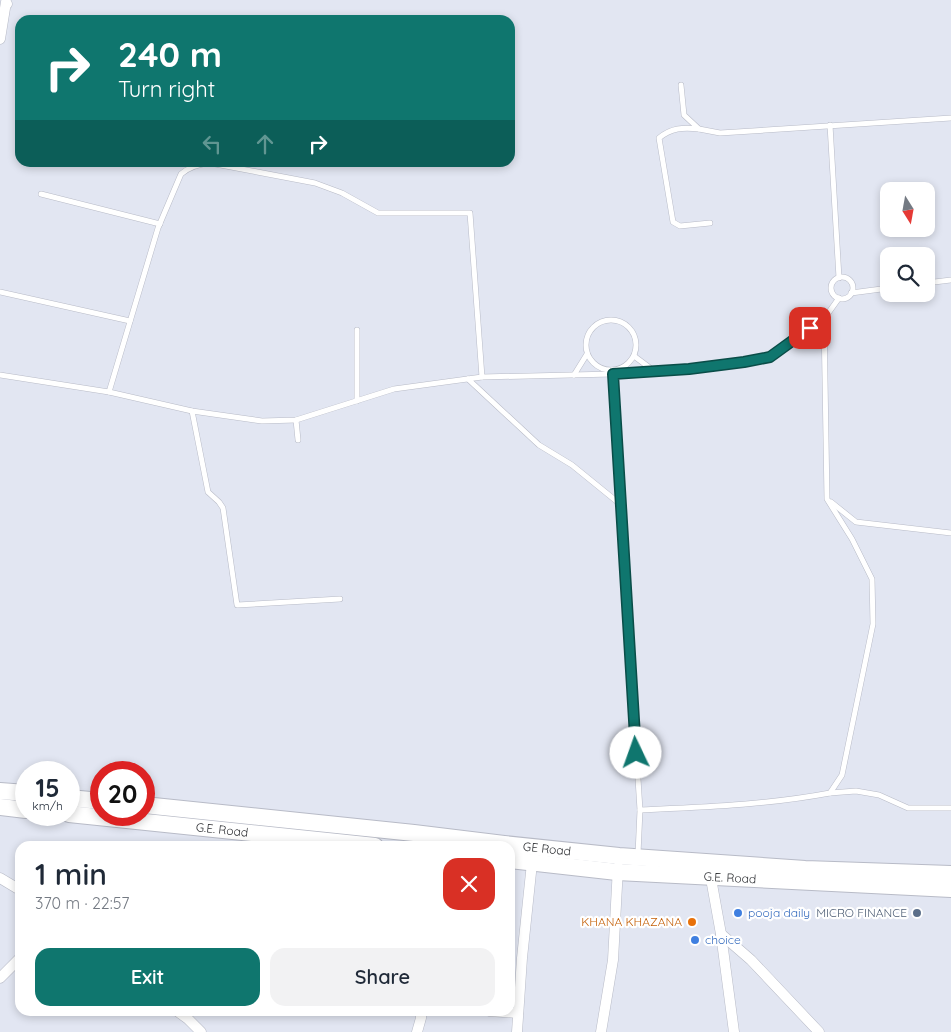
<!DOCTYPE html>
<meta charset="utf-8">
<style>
:root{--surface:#fff;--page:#f2f2f3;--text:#1f2937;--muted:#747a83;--accent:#0f766e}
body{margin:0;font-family:Quicksand,sans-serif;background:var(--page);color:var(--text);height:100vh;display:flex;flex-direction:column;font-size:19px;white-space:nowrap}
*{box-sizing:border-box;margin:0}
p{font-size:16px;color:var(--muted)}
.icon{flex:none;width:28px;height:28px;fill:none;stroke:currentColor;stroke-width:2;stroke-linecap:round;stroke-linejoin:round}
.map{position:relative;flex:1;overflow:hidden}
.sheet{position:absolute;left:15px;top:841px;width:500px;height:175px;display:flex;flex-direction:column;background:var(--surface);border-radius:15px;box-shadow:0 2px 8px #0003}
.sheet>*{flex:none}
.top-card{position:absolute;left:15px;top:15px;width:500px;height:152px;border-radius:15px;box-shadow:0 2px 8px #0003;background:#0f766e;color:#fff;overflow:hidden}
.needle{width:32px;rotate:169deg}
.buttons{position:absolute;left:880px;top:182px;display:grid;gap:10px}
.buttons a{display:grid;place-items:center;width:55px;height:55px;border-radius:10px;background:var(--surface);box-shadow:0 2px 8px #0003;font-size:25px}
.speed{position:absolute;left:15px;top:761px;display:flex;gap:10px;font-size:25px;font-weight:700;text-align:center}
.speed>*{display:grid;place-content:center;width:65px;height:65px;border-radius:50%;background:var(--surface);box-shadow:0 2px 8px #0003;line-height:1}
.speed small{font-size:12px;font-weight:400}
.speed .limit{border:8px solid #d22;background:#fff;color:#111}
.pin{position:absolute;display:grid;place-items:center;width:42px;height:42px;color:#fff;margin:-21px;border-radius:10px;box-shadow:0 2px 8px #0006}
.me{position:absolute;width:55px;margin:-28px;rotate:357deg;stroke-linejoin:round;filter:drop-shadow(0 0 4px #0008)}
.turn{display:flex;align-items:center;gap:18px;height:105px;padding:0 20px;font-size:22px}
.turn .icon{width:65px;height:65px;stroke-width:2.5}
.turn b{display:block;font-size:35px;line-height:42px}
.lanes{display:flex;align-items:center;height:48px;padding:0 20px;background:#0003;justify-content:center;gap:25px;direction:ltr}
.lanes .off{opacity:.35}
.round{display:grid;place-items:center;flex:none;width:52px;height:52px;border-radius:15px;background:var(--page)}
.headline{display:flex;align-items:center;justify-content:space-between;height:85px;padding:0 20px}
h1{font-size:30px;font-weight:600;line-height:38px}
.action{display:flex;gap:10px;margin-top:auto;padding:10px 20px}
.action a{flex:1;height:58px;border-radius:15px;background:var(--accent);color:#fff;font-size:20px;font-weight:600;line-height:58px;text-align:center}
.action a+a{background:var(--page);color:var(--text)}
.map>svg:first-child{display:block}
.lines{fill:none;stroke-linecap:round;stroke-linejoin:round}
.service-casing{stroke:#b8bbc7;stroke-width:6}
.minor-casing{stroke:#b8bbc7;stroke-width:11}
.primary-casing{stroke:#b8bbc7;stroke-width:18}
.service{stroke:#fff;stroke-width:5}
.minor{stroke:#fff;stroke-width:10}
.primary{stroke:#fff;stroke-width:16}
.route-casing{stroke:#0a4d48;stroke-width:12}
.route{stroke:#0f766e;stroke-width:9}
.shop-dot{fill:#3f7fe0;stroke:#fff;stroke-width:2}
.service-dot{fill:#5c6f8a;stroke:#fff;stroke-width:2}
.food-dot{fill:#e8710a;stroke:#fff;stroke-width:2}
.labels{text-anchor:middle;stroke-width:4.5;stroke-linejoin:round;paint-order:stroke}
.street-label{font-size:12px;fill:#2b2d31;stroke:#fff}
.shop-label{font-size:12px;fill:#366cbe;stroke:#fff;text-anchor:start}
.service-label{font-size:12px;fill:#4e5e75;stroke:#fff;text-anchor:end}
.food-label{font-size:12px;fill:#c56008;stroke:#fff;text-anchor:end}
</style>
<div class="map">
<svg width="951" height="1032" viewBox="0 0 951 1032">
<rect width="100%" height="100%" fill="#e2e6f2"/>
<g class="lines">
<g class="service-casing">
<g id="service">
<polyline points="681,85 684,115 699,129 720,133 951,118"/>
<polyline points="830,125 839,278"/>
<path d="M699 129C683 127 671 128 659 138L673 222 680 226 710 223"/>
<polyline points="41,194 160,224"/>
<circle cx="842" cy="288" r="11"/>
<polyline points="926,283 951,280"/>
<polyline points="0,292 130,321"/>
<polyline points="851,293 889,288"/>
<circle cx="611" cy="345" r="25"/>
<polyline points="634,356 654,371"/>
<polyline points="612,370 640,810 638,854"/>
<polyline points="0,375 109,392 192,411 262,421 296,420 394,389 482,377"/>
<polyline points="574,375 587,354"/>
<polyline points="468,379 539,445 572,465 620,504"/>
<path d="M109 392 158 228 181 174C189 167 199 164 210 163L315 183 342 193 378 213H470L482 377 613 374 689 369 744 362 770 357 824 319"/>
<polyline points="357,401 357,330"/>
<polyline points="192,411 208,492 219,502 223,508 237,605 340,599"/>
<polyline points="296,420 298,440"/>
<polyline points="831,502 856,522 951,533"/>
<polyline points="830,793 856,791 879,795 908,808 951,808"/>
<path d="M640 810C704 807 766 805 830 793L842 775 873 624 872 579 852 539 827 499 824 319 839 298"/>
</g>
</g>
<g class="minor-casing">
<g id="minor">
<polyline points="0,39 6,2 7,4"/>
<polyline points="710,873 721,934 734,1032"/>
<polyline points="0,878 20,890"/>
<polyline points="721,934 751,960 819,1032"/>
<polyline points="0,978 20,958"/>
<polyline points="177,1011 188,1019 201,1032"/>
<polyline points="489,1011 518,1013"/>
<polyline points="417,1032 421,1018 421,1011"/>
<polyline points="517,1032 522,958 532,863"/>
<polyline points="601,1032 613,960 618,867"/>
</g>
</g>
<g class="primary-casing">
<g id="primary">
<polyline points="0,791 26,793"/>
<polyline points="69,798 101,801"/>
<polyline points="144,805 414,833 504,844 619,856 805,869 951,874"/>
<polyline points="0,807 26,810"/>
<polyline points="69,814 375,846"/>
<polyline points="510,860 617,872 951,889"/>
</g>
</g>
<use href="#service" class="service"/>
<use href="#minor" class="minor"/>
<use href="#primary" class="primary"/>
</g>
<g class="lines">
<g class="route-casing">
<polyline id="route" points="636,753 613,374 689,369 744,362 770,357 810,328"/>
</g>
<use href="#route" class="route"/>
</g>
<g class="shop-dot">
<circle cx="738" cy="913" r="5"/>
<circle cx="695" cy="940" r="5"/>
</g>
<circle class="service-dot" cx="917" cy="913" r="5"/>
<circle class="food-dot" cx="692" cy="922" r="5"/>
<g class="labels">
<g class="street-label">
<text transform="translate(222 830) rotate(6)" y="4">G.E. Road</text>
<text transform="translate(547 849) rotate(6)" y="4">GE Road</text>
<text transform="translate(730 878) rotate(3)" y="4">G.E. Road</text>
</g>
<g class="shop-label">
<text x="748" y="917">pooja daily</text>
<text x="705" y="944">choice</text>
</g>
<g class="service-label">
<text x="907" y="917">MICRO FINANCE</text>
</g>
<g class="food-label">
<text x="682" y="926">KHANA KHAZANA</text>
</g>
</g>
</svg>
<div class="buttons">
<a><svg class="needle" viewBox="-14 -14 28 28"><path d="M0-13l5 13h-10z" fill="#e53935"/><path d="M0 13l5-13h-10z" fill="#747a83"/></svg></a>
<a><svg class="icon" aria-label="search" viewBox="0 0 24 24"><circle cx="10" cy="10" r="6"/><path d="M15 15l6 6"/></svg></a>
</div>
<div class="speed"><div>15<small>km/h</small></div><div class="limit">20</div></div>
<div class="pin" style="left:810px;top:328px;background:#d93025"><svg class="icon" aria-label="arrive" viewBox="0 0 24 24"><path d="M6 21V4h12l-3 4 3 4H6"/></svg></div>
<svg class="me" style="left:636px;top:753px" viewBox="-20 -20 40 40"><circle r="19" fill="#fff"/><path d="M0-13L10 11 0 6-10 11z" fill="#0f766e"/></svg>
<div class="top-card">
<div class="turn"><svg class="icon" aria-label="right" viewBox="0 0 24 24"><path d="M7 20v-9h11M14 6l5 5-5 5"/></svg><div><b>240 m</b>Turn right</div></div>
<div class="lanes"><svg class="icon off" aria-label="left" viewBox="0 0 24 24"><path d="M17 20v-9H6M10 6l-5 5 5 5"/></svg><svg class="icon off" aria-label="ahead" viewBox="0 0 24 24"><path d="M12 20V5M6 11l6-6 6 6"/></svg><svg class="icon" aria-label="right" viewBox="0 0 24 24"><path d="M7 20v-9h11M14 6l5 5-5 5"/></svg></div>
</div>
<section class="sheet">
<div class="headline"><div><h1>1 min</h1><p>370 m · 22:57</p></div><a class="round" style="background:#d93025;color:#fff"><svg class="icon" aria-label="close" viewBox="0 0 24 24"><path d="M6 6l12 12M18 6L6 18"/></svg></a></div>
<div class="action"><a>Exit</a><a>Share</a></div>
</section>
</div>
